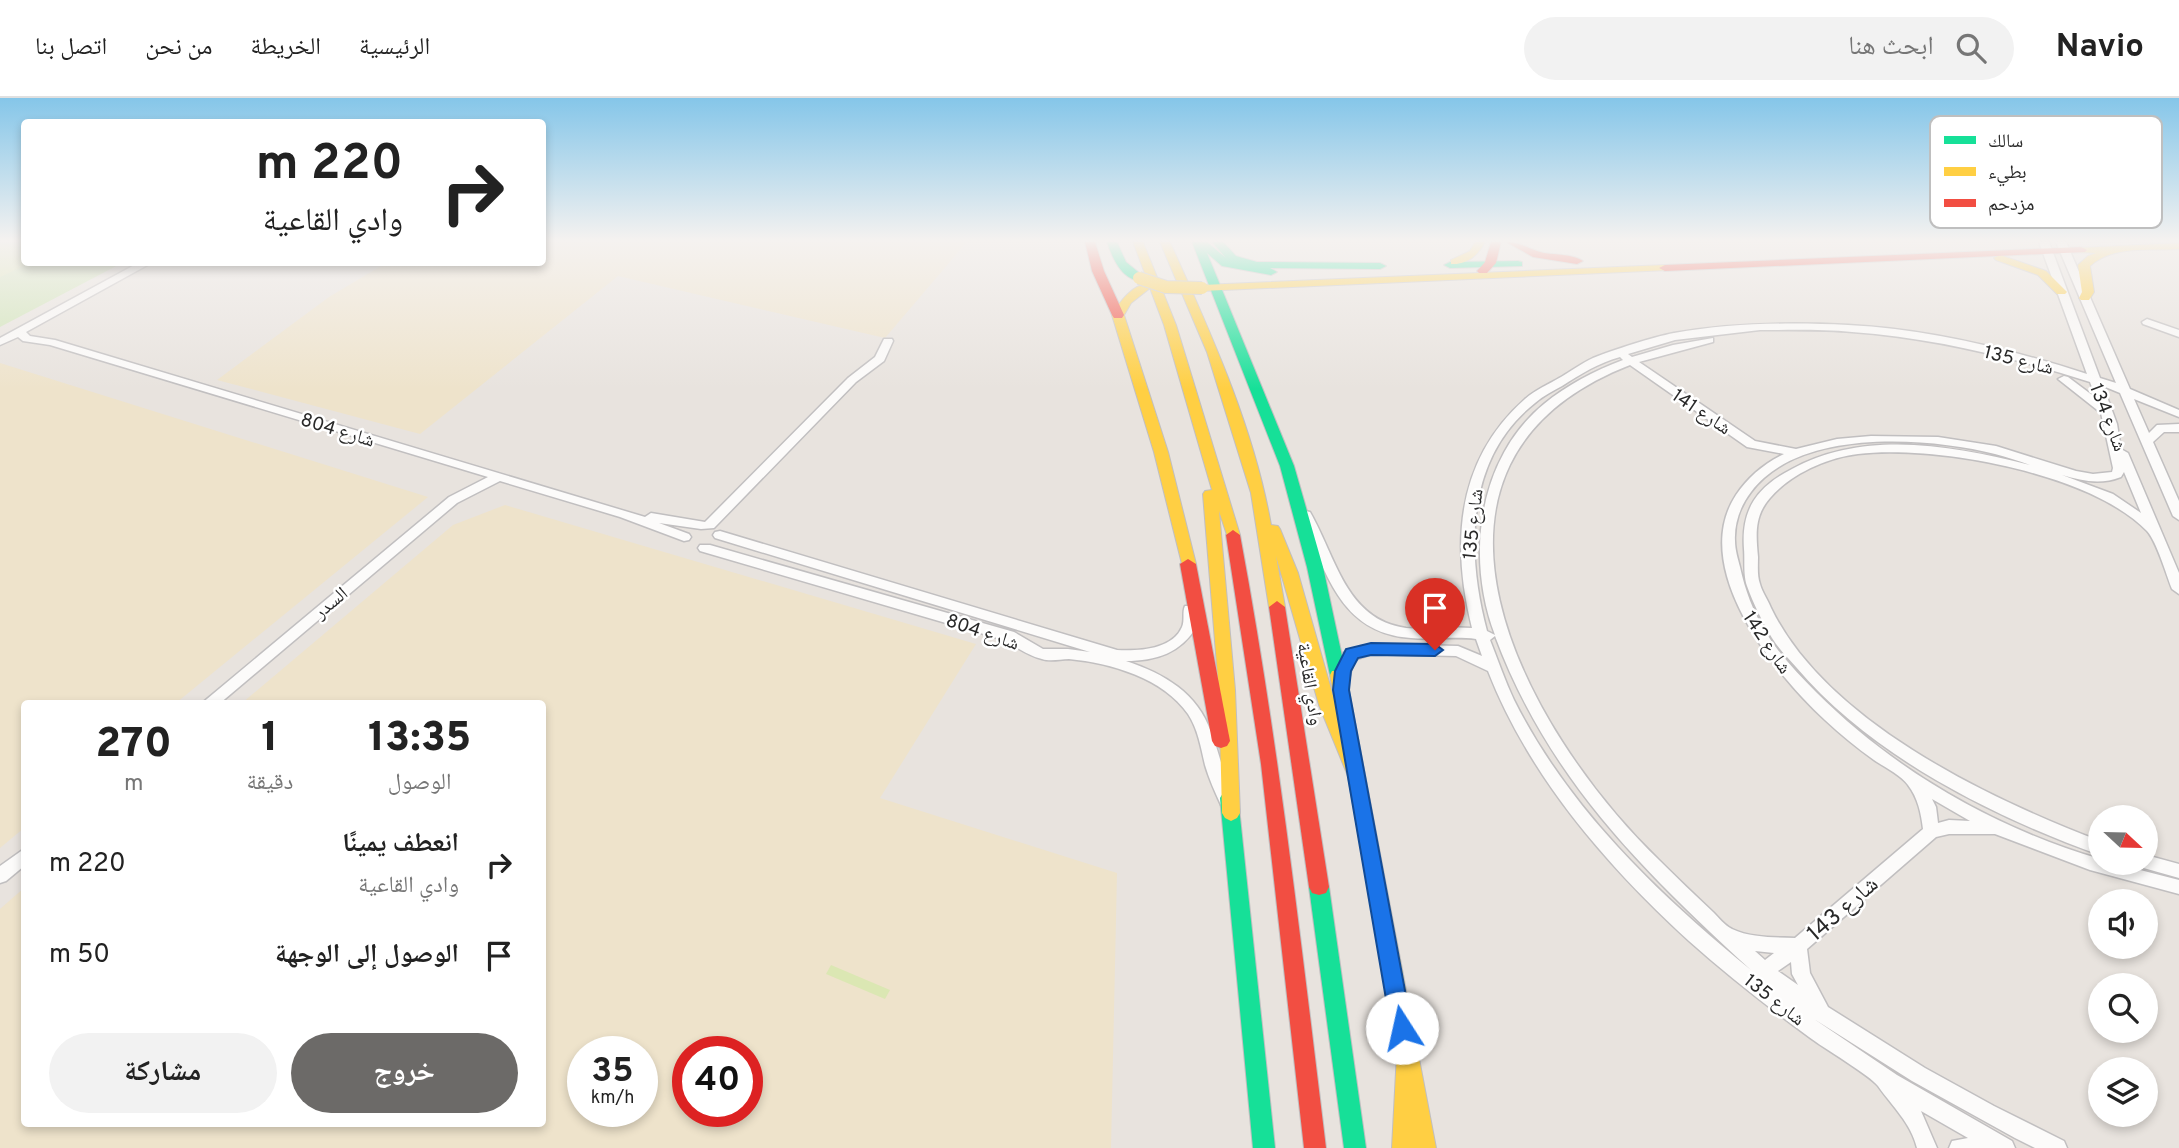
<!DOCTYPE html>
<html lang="ar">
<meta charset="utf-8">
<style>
:root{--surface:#fff;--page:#f2f2f2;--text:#222;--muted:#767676;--line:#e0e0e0;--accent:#6c6a68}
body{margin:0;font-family:Overpass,"Noto Naskh Arabic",sans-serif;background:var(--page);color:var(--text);direction:rtl;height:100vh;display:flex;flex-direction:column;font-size:26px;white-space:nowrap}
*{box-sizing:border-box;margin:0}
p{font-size:23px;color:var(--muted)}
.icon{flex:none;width:38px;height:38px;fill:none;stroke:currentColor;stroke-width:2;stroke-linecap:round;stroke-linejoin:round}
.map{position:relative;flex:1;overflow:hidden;direction:ltr}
.panel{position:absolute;left:21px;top:602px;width:525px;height:427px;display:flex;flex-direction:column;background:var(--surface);border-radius:7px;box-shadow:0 4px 10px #0003;direction:rtl}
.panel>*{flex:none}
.hud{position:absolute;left:21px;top:21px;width:525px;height:147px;border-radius:7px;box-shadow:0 4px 10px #0003;direction:rtl;background:#fff;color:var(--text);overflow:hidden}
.needle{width:46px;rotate:112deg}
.fabs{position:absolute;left:2088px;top:707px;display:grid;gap:14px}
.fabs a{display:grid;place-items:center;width:70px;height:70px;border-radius:50%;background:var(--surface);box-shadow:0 4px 10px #0003;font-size:35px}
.speed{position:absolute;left:567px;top:938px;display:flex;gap:14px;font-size:35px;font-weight:700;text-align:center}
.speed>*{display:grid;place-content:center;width:91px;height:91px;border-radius:50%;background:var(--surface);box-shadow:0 4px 10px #0003;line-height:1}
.speed small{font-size:18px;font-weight:400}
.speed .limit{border:10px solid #d22;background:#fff;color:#111}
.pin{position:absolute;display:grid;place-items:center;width:60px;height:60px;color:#fff;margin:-72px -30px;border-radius:50% 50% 50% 0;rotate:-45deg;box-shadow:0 0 7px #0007}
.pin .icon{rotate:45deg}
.me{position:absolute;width:77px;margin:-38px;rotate:350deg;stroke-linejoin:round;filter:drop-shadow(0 0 5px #0008)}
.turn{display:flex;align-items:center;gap:24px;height:147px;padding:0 28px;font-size:32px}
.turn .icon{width:91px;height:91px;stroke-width:2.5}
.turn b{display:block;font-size:49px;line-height:60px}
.eta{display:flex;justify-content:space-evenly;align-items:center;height:119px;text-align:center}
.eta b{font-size:42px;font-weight:800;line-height:49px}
.primary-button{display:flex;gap:14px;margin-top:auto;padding:14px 28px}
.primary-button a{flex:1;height:80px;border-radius:42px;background:var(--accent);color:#fff;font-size:28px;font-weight:800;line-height:80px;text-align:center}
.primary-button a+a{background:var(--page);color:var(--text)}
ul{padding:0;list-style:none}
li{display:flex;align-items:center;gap:21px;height:91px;padding:0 28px}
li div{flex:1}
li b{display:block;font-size:26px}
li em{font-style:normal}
header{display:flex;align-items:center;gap:42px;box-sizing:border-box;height:98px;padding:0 35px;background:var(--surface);border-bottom:2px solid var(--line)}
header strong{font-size:33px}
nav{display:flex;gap:38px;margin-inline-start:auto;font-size:24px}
.search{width:490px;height:63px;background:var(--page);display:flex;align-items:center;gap:18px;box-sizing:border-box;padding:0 24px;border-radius:38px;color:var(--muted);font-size:26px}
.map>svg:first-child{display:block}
.green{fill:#cfe4b6}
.sand{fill:#eee3cb;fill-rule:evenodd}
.pitch{fill:#dbe7b3}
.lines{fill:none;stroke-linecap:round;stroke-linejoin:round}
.street-casing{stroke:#c1bfc0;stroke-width:3}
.fast-casing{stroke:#c1bfc0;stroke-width:2}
.slow-casing{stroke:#c1bfc0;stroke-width:2}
.jam-casing{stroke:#c1bfc0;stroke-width:2}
.street{fill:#fcfbfa;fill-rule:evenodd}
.fast{fill:#16e098;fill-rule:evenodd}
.slow{fill:#ffcf43;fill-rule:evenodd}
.jam{fill:#f24e42;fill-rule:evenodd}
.slow-bridge-casing{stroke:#c1bfc0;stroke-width:14;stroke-linecap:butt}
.slow-bridge{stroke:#ffcf43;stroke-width:12}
.route{fill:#1a73e8;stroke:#114b97;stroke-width:2}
.labels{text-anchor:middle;stroke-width:5;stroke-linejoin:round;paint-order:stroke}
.street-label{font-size:19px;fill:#292929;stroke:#fff}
.near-street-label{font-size:23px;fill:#292929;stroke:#fff}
.key{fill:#fff;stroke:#bfbfbf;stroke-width:2}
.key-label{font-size:19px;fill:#292929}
</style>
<header>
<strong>Navio</strong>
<div class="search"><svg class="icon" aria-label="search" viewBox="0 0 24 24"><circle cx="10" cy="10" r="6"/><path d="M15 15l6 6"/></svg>ابحث هنا</div>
<nav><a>الرئيسية</a><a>الخريطة</a><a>من نحن</a><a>اتصل بنا</a></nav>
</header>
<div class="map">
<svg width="2179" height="1050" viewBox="0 0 2179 1050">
<rect width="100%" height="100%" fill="#e8e3de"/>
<polygon class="green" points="0,144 24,144 24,164 122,165 0,229"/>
<g class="sand">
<polygon points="543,144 966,144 966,145 885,240 618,178 420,336 217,282 329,199 386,165 542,164"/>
<polygon points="0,265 428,399 176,605 24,606 24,730 0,750"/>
<path d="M505 407 976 546 880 700 1117 775 1111 1050H0V811L24 790V1026H542V606L242 605 453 427ZM583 954H642V1013H583ZM688 954H747V1013H688Z"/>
</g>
<g class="pitch">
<polygon points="0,146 24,153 24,164 30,165 0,179"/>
<polygon points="831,867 890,892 885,901 826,876"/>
</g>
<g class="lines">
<g class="street-casing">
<g id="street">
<path d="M2039 144H2049L2100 280 2116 285 2056 144H2066L2130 291 2179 312V319L2134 301 2149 335 2157 327 2179 326V334H2164L2153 344 2179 403V422L2173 418 2120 295 2103 288 2117 326 2121 351 2128 355 2179 475V496L2172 491C2166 476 2157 444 2147 433 2091 375 1936 347 1858 356 1826 360 1791 376 1770 400 1754 418 1756 437 1758 459 1758 468 1757 478 1760 486 1762 494 1768 502 1771 510 1826 623 1987 700 2100 743V757C1993 719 1870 657 1796 569 1788 560 1779 551 1772 540 1763 525 1753 505 1747 488 1743 477 1745 462 1744 451 1741 411 1757 389 1792 371 1866 331 1953 348 2030 367 2019 363 2007 359 1995 356 1926 339 1799 330 1751 394 1740 408 1734 426 1735 443 1735 452 1738 461 1740 469 1745 492 1753 513 1765 533 1778 555 1797 575 1816 594 1894 672 1994 730 2100 761V765H2113L2179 782V796L2090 772 1995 736H1949L1936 739 1807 851 1810 875 1828 909 1925 970 1994 1008 2064 1043 2067 1050H2035L2015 1040 1912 983 1814 921 1897 977 2012 1043 2015 1050H1949L1952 1043 1968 1040 1921 1013 1937 1050H1917C1911 1025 1892 1008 1878 988 1871 978 1822 949 1809 939 1768 909 1727 877 1689 843 1606 767 1529 678 1488 573L1456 558 1372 556 1354 562 1347 588H1337L1335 584 1343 555 1371 546 1458 548 1482 558 1476 541C1454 538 1432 542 1411 540 1338 535 1327 472 1299 417L1305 413 1310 414C1336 459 1346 522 1406 530 1428 532 1450 528 1472 530 1451 446 1456 362 1525 301 1535 292 1549 286 1561 279 1571 273 1582 265 1593 260 1613 252 1653 239 1674 235 1731 225 1790 224 1848 227 1929 231 2010 251 2087 276ZM1760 232C1790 232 1822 231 1852 234 1934 240 2012 259 2090 284L2096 300 2068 279 2064 278 2058 281 2101 315 2113 370 2112 374 2093 376 2076 373 1996 348 1938 339 1871 338 1837 341 1796 351 1755 343 1639 264 1713 244V240L1673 247 1632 259 1628 256 1675 242ZM1620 259 1623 262C1594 273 1567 287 1544 306 1477 361 1466 461 1495 537L1487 533C1466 454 1465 360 1535 305 1543 298 1553 293 1562 288 1581 276 1598 265 1620 259ZM1630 267 1747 349 1784 356C1765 365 1748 379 1736 397 1689 469 1773 574 1825 622 1840 636 1857 650 1874 662 1884 669 1901 677 1908 687 1918 700 1921 715 1923 731L1795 840C1774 839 1751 840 1732 831 1725 828 1718 819 1713 814 1695 797 1677 780 1659 762 1524 632 1379 365 1630 267ZM2124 374 2141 415 2113 396 2062 377C2082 383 2101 387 2121 379ZM1495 538C1548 680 1642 772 1751 872 1658 796 1568 710 1514 602 1505 583 1498 562 1490 542ZM1932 701 1970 723 1949 722 1938 725 1936 709ZM1755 853 1774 855 1765 862ZM1791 864 1792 876 1798 887 1778 873Z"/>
<polygon points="140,164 153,164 26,234 30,238 55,242 645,419 651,415 705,424 848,280 875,259 884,241 892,241 893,243 884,263 856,284 714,430 701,431 659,425 689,436 691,439 689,442 684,443 620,419 500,383 457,405 219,606 201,606 449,399 488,379 50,247 23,243 18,239 0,247 0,240"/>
<polygon points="2147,221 2179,232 2179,239 2143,226 2142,224"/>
<path d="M720 433 1117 552C1138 553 1172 552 1182 529 1185 522 1182 514 1185 508H1195L1197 528C1181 555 1156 563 1126 563 1165 576 1197 595 1211 634 1220 657 1224 680 1235 702L1233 707 1227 709 1221 707C1215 694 1209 681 1205 667 1201 650 1198 631 1188 616 1163 580 1111 565 1069 561 1060 561 1051 564 1042 561 1028 558 1017 549 1004 542L700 453 698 450 700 447H710L1014 534 1043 551H1068L1090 554 715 440 713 437 715 434Z"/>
<polygon points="24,751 24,768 6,783 0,785 0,768"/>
<polygon points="2146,757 2179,766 2179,780 2140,769 2138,765 2146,765"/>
</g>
</g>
<g class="fast-casing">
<g id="fast">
<path d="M1107 144H1117L1126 164 1143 178V182C1123 185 1112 159 1107 144Z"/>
<polygon points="1192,144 1207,144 1226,160 1212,144 1223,144 1236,158 1257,164 1380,165 1386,168 1380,171 1270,170 1277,174 1271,177 1222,168 1207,155 1294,368 1323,469 1346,577 1344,581 1332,581 1330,577 1307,469 1280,368"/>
<polygon points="1518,163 1522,164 1522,168 1450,170 1444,167 1450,164"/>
<polygon points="1229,693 1235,695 1238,700 1275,1050 1253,1050 1220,700 1223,695"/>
<polygon points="1319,781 1326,783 1329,789 1366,1050 1344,1050 1309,789 1312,783"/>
</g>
</g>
<g class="slow-casing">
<g id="slow">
<path d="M1133 144H1143L1176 227 1240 437 1238 440H1228L1219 413 1235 592 1240 715 1237 720 1231 723 1225 720 1222 715 1219 592 1203 396 1205 393 1212 392 1164 227 1150 190 1131 205 1124 217 1168 354 1196 466 1193 470H1183L1154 354 1112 217C1120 204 1132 186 1149 186Z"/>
<path d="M1160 144H1170C1210 234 1254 329 1271 427L1278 428 1280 431 1298 475 1335 605 1330 577 1332 573H1344L1346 577 1436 1050H1392L1397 955 1348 678 1319 607 1276 458 1285 509 1277 515 1269 509 1251 395 1207 254Z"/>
<path d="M1475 144H1485C1478 157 1467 167 1451 166V162L1470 153Z"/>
<path d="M2179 145V151C2149 153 2113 147 2090 168L2094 194 2089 202H2081L2079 200 2082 194 2078 167 2088 158 2096 155 2077 154V150Z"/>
<polygon points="2000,157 2046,173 2067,194 2065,196 2057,196 2038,177 1996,162 1994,160"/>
<polygon points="1665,167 1669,168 1669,172 1202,193 1196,190 1202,187"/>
</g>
</g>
<g class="jam-casing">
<g id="jam">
<polygon points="1085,144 1095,144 1104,173 1124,217 1122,220 1114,220 1112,217 1092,173"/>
<polygon points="1491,144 1501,144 1496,165 1487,175 1479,175 1477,173 1485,164"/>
<path d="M1506 144C1521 144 1530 152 1544 155 1556 157 1573 156 1583 163L1577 166 1533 159Z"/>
<polygon points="2081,149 2087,152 2085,154 1665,173 1659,170 1665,167"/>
<path d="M1233 432 1240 437C1278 640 1301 845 1326 1050H1304L1261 666 1226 437Z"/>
<polygon points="1188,461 1196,466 1230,643 1227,648 1221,650 1215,648 1212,643 1180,466"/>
<polygon points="1277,503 1285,509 1329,789 1326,795 1319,797 1312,795 1309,789 1269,509"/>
</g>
</g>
<use href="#street" class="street"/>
<use href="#fast" class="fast"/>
<use href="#slow" class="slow"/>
<use href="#jam" class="jam"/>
<g class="slow-bridge-casing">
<polyline id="slow-bridge" points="1139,180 1166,189 1202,190"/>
</g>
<use href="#slow-bridge" class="slow-bridge"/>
</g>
<linearGradient id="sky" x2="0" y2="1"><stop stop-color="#85c6e9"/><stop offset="0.49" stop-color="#f5f2f0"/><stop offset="1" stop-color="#f5f2f0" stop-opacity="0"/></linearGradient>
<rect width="2179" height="291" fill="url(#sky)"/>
<polygon class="route" points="1371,545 1435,546 1443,552 1435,558 1371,557 1358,560 1351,573 1349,592 1412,930 1409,938 1402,941 1394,938 1391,930 1333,592 1335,573 1346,551"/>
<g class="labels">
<g class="street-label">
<text transform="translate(2019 261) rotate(14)" y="7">شارع 135</text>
<text transform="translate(1702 313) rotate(34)" y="7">شارع 141</text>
<text transform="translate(2109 319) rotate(69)" y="7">شارع 134</text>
<text transform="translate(338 331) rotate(17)" y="7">شارع 804</text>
<text transform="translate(1472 426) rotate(-84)" y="7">شارع 135</text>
<text transform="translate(330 504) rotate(-40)" y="7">السدر</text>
<text transform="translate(983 533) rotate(19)" y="7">شارع 804</text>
<text transform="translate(1768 544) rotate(56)" y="7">شارع 142</text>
<text transform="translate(1311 586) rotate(81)" y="7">وادي القاعية</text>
<text transform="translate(1775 901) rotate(38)" y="7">شارع 135</text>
</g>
<g class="near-street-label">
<text transform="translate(1842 810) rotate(-41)" y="8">شارع 143</text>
</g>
</g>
<rect x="1930" y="18" width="232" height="112" rx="10" class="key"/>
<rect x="1944" y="38" width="32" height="8" fill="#16e098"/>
<rect x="1944" y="69" width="32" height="9" fill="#ffcf43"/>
<rect x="1944" y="101" width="32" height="8" fill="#f24e42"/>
<g class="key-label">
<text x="1988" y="49">سالك</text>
<text x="1988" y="80">بطيء</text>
<text x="1988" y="112">مزدحم</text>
</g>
</svg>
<div class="fabs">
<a><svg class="needle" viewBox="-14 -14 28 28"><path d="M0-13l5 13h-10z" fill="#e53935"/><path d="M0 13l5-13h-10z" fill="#767676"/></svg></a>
<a><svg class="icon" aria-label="sound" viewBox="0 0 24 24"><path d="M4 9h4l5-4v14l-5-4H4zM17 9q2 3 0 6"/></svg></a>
<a><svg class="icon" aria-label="search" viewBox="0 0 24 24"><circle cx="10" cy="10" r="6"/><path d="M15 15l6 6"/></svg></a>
<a><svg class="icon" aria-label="layers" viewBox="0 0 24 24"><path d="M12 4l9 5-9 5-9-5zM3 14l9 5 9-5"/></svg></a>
</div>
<div class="speed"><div>35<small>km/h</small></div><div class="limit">40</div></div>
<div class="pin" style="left:1435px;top:552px;background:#d93025"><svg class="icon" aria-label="arrive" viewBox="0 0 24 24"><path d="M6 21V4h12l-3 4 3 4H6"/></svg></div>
<svg class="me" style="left:1402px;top:930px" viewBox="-20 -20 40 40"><circle r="19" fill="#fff"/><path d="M0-13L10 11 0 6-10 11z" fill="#1a73e8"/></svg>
<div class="hud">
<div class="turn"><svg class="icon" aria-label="right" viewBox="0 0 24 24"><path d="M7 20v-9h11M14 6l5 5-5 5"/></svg><div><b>220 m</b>وادي القاعية</div></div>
</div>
<section class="panel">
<div class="eta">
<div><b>13:35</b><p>الوصول</p></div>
<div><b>1</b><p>دقيقة</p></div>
<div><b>270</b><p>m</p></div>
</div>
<ul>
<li><svg class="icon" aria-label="right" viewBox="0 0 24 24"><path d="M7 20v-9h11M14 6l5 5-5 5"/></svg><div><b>انعطف يمينًا</b><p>وادي القاعية</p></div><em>220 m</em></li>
<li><svg class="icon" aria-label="arrive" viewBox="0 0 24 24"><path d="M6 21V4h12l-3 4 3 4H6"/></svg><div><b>الوصول إلى الوجهة</b></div><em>50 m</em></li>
</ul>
<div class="primary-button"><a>خروج</a><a>مشاركة</a></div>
</section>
</div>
